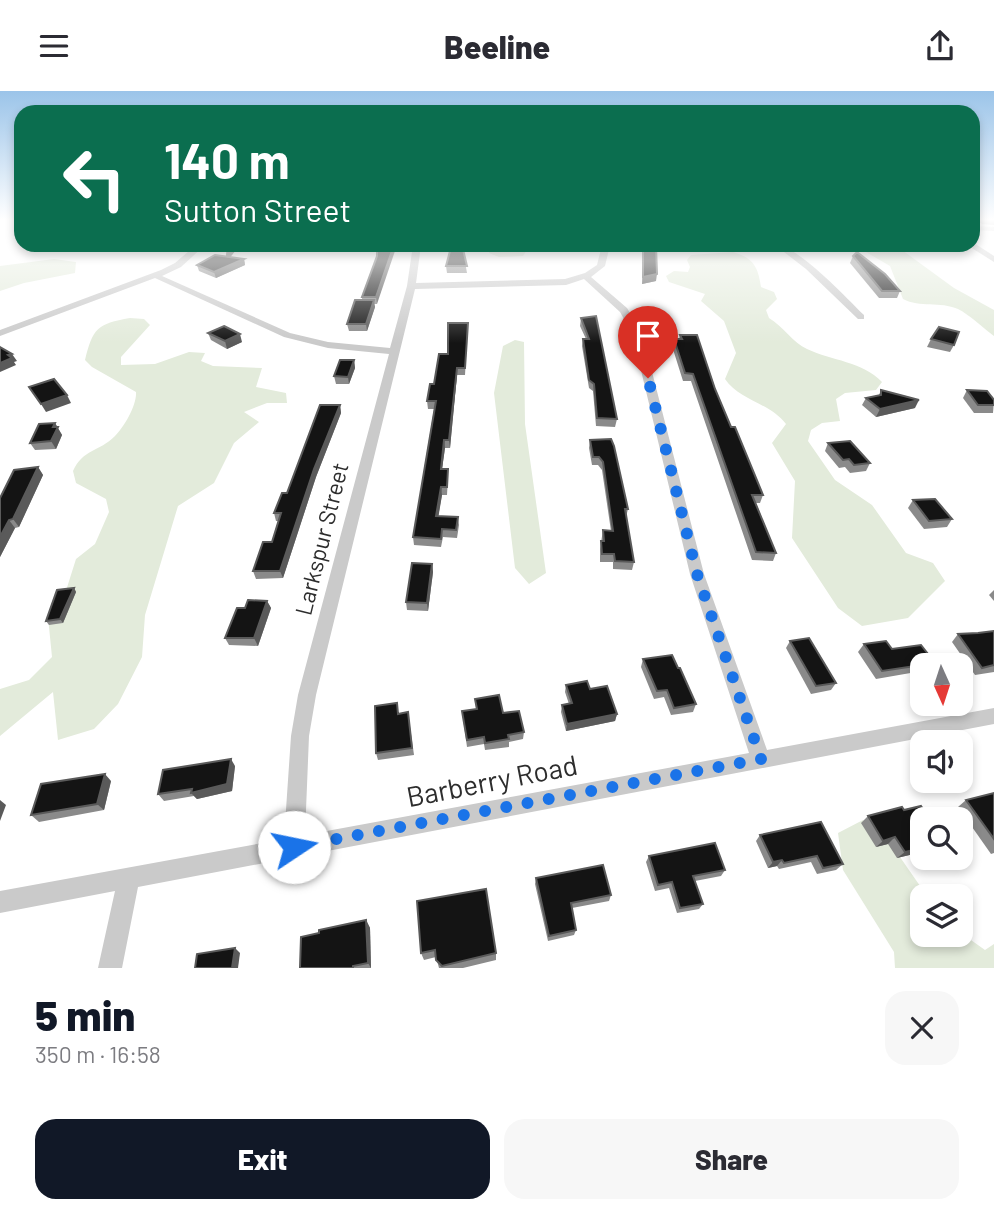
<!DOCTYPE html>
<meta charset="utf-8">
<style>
:root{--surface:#fff;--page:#f7f7f7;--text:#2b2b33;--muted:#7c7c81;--accent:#111827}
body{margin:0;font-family:Barlow,sans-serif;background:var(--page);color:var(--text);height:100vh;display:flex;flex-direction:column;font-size:26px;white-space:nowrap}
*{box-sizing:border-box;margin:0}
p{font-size:23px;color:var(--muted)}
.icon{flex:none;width:38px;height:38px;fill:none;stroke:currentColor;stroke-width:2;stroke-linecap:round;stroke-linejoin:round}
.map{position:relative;height:877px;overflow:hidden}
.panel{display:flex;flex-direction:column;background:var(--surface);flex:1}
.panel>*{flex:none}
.guide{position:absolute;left:14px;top:14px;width:966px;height:147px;border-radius:21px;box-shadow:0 4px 10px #0003;background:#0b6e4f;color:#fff;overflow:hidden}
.needle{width:46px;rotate:177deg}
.controls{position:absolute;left:910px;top:562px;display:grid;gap:14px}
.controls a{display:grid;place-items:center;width:63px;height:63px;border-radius:14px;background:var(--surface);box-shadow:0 4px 10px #0003;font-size:35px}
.pin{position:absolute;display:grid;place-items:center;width:60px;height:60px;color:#fff;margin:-72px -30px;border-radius:50% 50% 50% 0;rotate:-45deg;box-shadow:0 0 7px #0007}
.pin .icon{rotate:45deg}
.me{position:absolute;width:77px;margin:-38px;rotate:79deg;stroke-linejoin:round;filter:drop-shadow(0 0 5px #0008)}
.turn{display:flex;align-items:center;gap:24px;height:147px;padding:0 35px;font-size:32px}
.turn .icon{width:91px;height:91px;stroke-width:2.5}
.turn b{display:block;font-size:49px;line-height:60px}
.round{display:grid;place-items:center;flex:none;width:74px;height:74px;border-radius:21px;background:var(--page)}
.head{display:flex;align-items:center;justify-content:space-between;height:119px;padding:0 35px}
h1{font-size:42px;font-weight:800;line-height:52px;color:var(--accent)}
.primary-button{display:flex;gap:14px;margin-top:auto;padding:14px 35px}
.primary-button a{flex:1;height:80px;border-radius:21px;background:var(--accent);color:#fff;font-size:28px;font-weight:800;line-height:80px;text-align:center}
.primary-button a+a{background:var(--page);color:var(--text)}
header{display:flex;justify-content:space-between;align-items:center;height:91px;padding:0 35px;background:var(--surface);font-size:32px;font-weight:800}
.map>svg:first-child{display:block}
.green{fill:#e3ebdb}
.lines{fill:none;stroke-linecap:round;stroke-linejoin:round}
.minor{fill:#cacaca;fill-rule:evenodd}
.wall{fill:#8a8a8a}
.shaded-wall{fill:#5a5a5a}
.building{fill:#141414;stroke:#5a5a5a;stroke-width:2}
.route{stroke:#1a73e8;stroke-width:12;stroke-dasharray:0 21.6}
.labels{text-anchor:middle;stroke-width:7;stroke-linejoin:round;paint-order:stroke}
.street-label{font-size:23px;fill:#2d2d2d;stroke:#fff}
.near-street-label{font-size:28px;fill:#2d2d2d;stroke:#fff}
</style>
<header><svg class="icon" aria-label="menu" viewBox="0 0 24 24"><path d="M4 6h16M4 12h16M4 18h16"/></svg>Beeline<svg class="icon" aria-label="share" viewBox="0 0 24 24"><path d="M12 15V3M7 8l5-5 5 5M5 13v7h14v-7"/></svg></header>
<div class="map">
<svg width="994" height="877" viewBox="0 0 994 877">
<rect width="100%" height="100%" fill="#fff"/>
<g class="green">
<polygon points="489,154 530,154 523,165 499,166 489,162"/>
<path d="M854 154H895L954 197 994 219V245C983 237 970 224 958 218 940 210 920 217 903 208L890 175Z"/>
<path d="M733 161C753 167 758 175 761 196L774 201 777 208 766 219 769 227C783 235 793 252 807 258 832 270 862 270 882 291L876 299 845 302 836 308 840 330 822 332 811 339 808 350 835 389 872 414 906 462 933 472 945 490 908 527 862 535 838 517 792 447 795 390 772 352 786 333C770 312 739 309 725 288L736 262 724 230 701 210 705 203 669 191 666 185 674 180 688 181 690 176 687 169 691 164Z"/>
<polygon points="54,168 76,171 75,182 24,192 0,200 0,175"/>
<path d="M130 227 144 228 150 234 121 266V274L155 273 189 261 205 262 201 270 213 275 262 277 256 296 286 302 287 312H267L244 321 259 331 234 352 214 392 178 415 145 524 142 566 118 613 94 638 58 649 53 601 0 645V598L29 589 52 566 48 526 64 506 76 468 95 453 109 421 106 408 76 392 73 380C83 358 99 361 115 345 124 336 137 314 136 301L92 276 85 269C93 237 97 233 130 227Z"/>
<polygon points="515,249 524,251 525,333 546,482 529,493 515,477 494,302 503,255"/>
<polygon points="863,729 893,756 927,805 922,805 922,844 961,842 985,859 994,853 994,877 895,877 894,861 843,779 838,742"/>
</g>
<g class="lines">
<g class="minor">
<polygon points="973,135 994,136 994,140 973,139"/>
<polygon points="974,152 994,165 994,171 967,154"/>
<path d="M196 154H205L181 176 162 185 290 242 328 251 390 257 407 195 413 154H421L416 192 565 188 585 182 597 174 602 154H610L605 175 591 186 627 217 642 242 704 483 767 659 994 617V633L138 796 122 877H98L115 800 0 822V800L284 748 291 645 298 604 389 263 328 257 284 246 155 187 0 245V239L161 179 175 172ZM584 188 620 221 632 242 690 483 749 662 305 744 309 645 316 604 415 198 566 194Z"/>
<path d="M775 154C798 154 846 207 864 224V228H858L806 178Z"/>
</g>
</g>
<g class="wall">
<polygon points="977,129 994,129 994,134 982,133"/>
<polygon points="228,154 240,154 230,166 244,168 245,174 216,187 199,180 197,174 227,166 227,164"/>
<polygon points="448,154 462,154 467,182 447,182 446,175 449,162"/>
<polygon points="643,154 656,190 642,193 642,158"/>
<polygon points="377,165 377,213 374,213 375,216 367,240 349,240 347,233 362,209 362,206"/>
<polygon points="853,165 900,200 897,207 879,207 850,172"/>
<polygon points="596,225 617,328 615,336 596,335 593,300 589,297 582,255 583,248 586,248 580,235 581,227"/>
<polygon points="468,232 465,284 457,284 450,357 445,357 442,378 448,386 447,404 442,404 438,426 458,426 459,434 457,447 443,446 441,456 414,454 413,446 434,318 428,318 427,310 434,293 448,263"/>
<polygon points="208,242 242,251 227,258 211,249"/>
<polygon points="680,244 715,298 731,336 763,404 760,412 756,412 776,462 773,470 752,469 691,290 683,290 672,255 674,248 679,248"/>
<polygon points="931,248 954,254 950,261 927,256"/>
<polygon points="354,269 355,277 349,293 336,293 334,285"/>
<polygon points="881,299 915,317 876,326 862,314 866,307 879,304"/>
<polygon points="967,299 994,309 993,322 974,322 963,307"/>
<polygon points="340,314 341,322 316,386 283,487 256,488 253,480 272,451 278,430 276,430 274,422"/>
<polygon points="55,332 62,344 56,358 35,359 30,352"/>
<polygon points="611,348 628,418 626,426 634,471 632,479 613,478 613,471 600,471 600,458 603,439 611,440 602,379 598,374 592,374 589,357 590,349"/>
<polygon points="828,352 870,372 866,380 850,382 845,376 839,377 825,360"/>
<polygon points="38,376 43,384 19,436 15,437 0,466 0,407"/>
<polygon points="913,409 952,428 947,436 924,438 908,417"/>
<polygon points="432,473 433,481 428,520 407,519 406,511"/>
<polygon points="74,497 76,501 63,532 49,534 46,530"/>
<polygon points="994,499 994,510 989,504"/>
<polygon points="267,510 271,517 258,555 229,554 225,547 245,517"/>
<polygon points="994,540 994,581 975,584 952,551 958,543 978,542"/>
<polygon points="790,550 836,592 831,599 811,603 786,557"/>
<polygon points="864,553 892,558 935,572 933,574 922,574 922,580 876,588 858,561"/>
<polygon points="643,568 678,577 696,613 693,621 671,624 664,606 654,608 641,576"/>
<polygon points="566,594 590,598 617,623 615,630 566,640 561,621 562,614 569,613 565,601"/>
<polygon points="475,608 503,622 524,641 523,648 509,651 509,656 485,659 484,653 467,656 462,620 476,618"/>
<polygon points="408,621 414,664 378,669 376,662 399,623"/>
<polygon points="235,675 232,700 197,708 194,705 164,710 158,703"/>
<polygon points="111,690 104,719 39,731 31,724"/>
<polygon points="994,702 994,762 991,763 958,716 966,709"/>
<polygon points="904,719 922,761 897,767 888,753 876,756 861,732 868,725"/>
<polygon points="760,744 843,773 836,779 817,783 811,771 779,778 777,775 768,777 756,750"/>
<polygon points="649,765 725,779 721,785 695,790 703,813 699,818 677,822 669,797 655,800 646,771"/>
<polygon points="536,787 611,804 609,810 572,817 576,839 574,844 548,850 535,793"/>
<polygon points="417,810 496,862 496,869 463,877 439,877 436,866 424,869 421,862"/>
<polygon points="366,829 370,837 371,877 300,877 319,842"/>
</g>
<g class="shaded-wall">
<polygon points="234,154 240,154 228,169 227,164"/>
<polygon points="394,154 397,154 377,213 376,206"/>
<polygon points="244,168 245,174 216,187 214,181"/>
<polygon points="657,183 656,190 642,193 643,186"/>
<polygon points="374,209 375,216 367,240 366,233"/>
<polygon points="240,243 242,251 227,258 225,250"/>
<polygon points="12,263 17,270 14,271 16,274 0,281 0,272 8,264"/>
<polygon points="354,269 355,277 349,293 348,286"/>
<polygon points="457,277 457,284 450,357 449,349"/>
<polygon points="67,304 71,312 46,321 41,313"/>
<polygon points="919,309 915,317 876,326 880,318"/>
<polygon points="340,314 341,322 316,386 283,487 280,480 314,378"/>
<polygon points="55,332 62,344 56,358 51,350 53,336"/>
<polygon points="444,349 445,357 441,385 441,378"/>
<polygon points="38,376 43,384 19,436 13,428"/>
<polygon points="441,396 442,404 437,434 436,425"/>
<polygon points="9,429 15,437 0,466 0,446"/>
<polygon points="432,473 433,481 428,520 427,512"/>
<polygon points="74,497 76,501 63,532 60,528"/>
<polygon points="267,510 271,517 258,555 254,547"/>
<polygon points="617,623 615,630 566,640 567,633"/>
<polygon points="231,668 235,675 232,700 197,708 191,702"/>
<polygon points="105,683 111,690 104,719 97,713"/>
<polygon points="0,709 6,714 0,730"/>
<polygon points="895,746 888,753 876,756 883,750"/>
<polygon points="922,757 922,761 897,767 905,761"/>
<polygon points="782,769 777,775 768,777 773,771"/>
<polygon points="366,829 370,837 371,877 368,872"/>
<polygon points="235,857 240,862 238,877 232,877"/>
</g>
<g class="building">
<polygon points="228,154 234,154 227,164"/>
<polygon points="377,154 394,154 376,206 362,206 377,165"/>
<polygon points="448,154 462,154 467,175 446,175 450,160"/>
<polygon points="643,154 656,154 657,183 643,186"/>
<polygon points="857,161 885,183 900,200 882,200 853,165"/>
<polygon points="215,164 244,168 214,181 197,174"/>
<polygon points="355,209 374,209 366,233 347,233"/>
<polygon points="596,225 617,328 597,327 594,293 589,289 583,248 589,248 581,227"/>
<polygon points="448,232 468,232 465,277 457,277 449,349 444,349 441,378 448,378 447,396 441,396 436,425 458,426 456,439 442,438 441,448 413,446 436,310 427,310 430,293 434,293 439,263 448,263"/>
<polygon points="224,235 240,243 225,250 208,242"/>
<polygon points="939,236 959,241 954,254 931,248"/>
<polygon points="680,244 697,244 715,298 731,336 735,336 763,404 752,404 776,462 756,461 693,283 685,282 674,248 682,248"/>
<polygon points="0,256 12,263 8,264 12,267 0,272"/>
<polygon points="340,269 354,269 348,286 334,285"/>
<polygon points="54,288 67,304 41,313 29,296"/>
<polygon points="881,299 919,309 880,318 866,307 881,304"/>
<polygon points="967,299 987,300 994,309 994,314 978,314"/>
<polygon points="320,314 340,314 314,378 280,480 253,480 263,451 272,451 281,422 274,422 282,402 287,402"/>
<polygon points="55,332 53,336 58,336 51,350 30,352 39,333"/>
<polygon points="611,348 614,355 628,418 625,418 634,471 615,470 614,463 602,463 601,450 604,450 603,439 613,440 603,371 599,366 593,366 590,349"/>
<polygon points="850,350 870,372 854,374 849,368 843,369 828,352"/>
<polygon points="38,376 13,428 9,429 0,446 0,407 14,379"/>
<polygon points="935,408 952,428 929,430 913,409"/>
<polygon points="412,472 432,473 427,512 406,511"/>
<polygon points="74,497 60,528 46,530 57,499"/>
<polygon points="248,509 267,510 254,547 225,547 237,517 245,517"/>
<polygon points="994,540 994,574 982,577 958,543 978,542"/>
<polygon points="809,547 836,592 816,595 790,550"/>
<polygon points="886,550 892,558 921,554 935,572 882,580 864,553"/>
<polygon points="672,564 678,577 680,577 696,613 674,617 667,599 657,600 643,568"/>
<polygon points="587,590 590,598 607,595 617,623 567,633 562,614 572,612 566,594"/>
<polygon points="499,604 503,622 519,620 524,641 508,644 509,648 485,652 484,646 467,649 462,620 477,618 475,608"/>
<polygon points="397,612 398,623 408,621 412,657 376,662 375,615"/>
<polygon points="231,668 227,693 191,702 192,698 158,703 163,679"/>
<polygon points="105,683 97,713 31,724 41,693"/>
<polygon points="994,702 994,748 966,709"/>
<polygon points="921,715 930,728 922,728 922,757 905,761 895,746 883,750 868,725 902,716 904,719"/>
<polygon points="821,731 843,773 823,777 817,765 784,772 782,769 773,771 760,744"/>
<polygon points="715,752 725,779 693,785 703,813 680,817 672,791 658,794 649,765"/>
<polygon points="603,774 611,804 571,812 576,839 549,845 536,787"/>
<polygon points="486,798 496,862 442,875 436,869 435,859 421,862 417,810"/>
<polygon points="366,829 368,872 353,875 353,877 300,877 301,846 319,842 319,839"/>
<polygon points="235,857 232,877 195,877 197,863"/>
</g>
<linearGradient id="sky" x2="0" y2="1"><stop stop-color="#9bc4e9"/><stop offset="0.51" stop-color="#fff"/><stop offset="1" stop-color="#fff" stop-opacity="0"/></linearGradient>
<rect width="994" height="252" fill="url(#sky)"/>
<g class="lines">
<polyline class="route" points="294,756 761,668 697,483 648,287"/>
</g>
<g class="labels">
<g class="street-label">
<text transform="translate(322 448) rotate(-76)" y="8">Larkspur Street</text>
</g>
<g class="near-street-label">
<text transform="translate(492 690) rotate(-11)" y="10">Barberry Road</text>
</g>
</g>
</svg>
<div class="controls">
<a><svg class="needle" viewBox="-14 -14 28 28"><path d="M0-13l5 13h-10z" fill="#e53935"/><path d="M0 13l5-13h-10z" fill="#7c7c81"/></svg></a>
<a><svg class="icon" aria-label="sound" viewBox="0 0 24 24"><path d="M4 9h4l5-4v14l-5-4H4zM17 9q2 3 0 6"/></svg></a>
<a><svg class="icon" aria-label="search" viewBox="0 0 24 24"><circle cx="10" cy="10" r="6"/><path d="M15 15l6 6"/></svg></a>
<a><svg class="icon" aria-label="layers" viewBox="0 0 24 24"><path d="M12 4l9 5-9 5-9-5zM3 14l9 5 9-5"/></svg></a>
</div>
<div class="pin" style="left:648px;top:287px;background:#d93025"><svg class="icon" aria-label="arrive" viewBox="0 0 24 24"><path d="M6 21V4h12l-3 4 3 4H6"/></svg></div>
<svg class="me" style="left:294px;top:756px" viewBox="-20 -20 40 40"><circle r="19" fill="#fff"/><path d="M0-13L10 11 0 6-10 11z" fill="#1a73e8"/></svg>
<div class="guide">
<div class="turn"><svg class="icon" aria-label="left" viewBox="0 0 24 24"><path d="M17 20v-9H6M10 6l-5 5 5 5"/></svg><div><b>140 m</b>Sutton Street</div></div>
</div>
</div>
<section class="panel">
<div class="head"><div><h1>5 min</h1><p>350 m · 16:58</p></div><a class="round"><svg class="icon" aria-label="close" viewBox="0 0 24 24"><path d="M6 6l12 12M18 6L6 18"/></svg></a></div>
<div class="primary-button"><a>Exit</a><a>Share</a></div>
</section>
